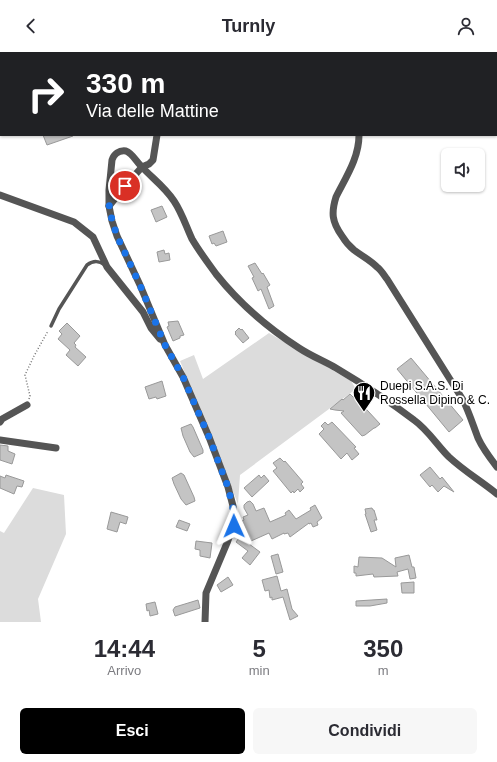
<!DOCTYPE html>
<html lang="it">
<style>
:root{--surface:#fff;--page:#f7f7f7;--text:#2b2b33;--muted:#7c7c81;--accent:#000}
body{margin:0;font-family:Arial,sans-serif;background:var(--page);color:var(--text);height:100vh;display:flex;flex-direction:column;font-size:15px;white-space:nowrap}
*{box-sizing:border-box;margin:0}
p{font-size:13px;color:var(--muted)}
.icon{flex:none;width:22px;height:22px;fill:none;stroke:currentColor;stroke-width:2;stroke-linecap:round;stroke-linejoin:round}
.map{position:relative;height:570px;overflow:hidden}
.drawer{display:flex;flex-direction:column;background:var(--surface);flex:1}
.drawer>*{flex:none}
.guide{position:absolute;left:0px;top:0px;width:497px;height:84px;box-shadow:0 1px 3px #0004;background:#202124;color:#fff;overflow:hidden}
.buttons{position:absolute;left:441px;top:96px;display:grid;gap:8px}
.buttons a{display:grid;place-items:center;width:44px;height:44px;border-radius:6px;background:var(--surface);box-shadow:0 1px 3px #0004;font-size:20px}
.pin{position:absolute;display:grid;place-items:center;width:34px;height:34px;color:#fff;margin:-17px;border:2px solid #fff;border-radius:50%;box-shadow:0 1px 4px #0007}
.me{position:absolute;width:44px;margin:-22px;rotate:359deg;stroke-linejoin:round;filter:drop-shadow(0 0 3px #0008)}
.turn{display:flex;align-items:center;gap:14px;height:84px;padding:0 20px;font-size:18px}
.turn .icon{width:52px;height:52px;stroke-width:2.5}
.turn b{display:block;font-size:28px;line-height:34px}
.eta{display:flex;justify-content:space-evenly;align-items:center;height:68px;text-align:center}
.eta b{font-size:24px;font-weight:800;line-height:28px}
.primary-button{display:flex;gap:8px;margin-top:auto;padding:8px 20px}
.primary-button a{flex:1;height:46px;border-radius:6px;background:var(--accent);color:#fff;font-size:16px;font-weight:800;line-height:46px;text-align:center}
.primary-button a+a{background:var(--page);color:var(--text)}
header{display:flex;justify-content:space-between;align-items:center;height:52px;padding:0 20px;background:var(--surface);font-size:18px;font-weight:800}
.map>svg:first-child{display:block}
.green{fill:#dcdcdc}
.building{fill:#c4c4c4;stroke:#999}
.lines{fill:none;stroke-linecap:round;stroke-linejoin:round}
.path{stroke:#777;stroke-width:1.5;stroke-dasharray:1 2;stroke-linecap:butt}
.lane{stroke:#555;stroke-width:3.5}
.street{stroke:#555;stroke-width:7}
.route{stroke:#1a73e8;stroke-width:7;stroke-dasharray:0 12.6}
.labels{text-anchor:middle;stroke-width:3.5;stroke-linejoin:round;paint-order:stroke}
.poi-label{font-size:12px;fill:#000;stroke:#fff;text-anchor:start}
</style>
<header><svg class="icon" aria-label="back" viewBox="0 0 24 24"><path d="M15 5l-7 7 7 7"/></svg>Turnly<svg class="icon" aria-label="person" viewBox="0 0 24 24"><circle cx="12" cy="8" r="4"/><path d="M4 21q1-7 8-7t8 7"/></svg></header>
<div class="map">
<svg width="497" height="570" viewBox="0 0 497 570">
<rect width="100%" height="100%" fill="#fff"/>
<g class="green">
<polygon points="269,281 351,329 356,337 240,423 238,452 180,309 194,303 203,327"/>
<polygon points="33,436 64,443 66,482 38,547 41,570 0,570 0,479 4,481"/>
</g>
<g class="building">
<polygon points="43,83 73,83 73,84 47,93"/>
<polygon points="162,154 167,165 156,170 151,158"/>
<polygon points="223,179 227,190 216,194 214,191 212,192 209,184"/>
<polygon points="164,198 165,202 169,201 170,208 159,210 157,200"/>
<polygon points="255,211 262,222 263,221 270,233 267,235 274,254 269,257 261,237 258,239 252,226 254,225 248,214"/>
<polygon points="178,269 184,283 180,284 180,286 173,289 167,275 169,274 168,270"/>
<polygon points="67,271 80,284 74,291 76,293 75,295 86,305 78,314 66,303 70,298 58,287 62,282 59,279"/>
<polygon points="239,276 241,278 242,277 249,286 243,291 235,282 236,281 235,280"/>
<polygon points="411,306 463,368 449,380 397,317"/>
<polygon points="162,329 166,344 157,347 156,345 149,347 145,335"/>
<polygon points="350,342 355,347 356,346 380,372 375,376 374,376 365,383 362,384 341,361 344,359 335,358 330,357 342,347 343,348"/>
<polygon points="325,370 328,373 332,370 356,395 354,396 359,402 352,408 347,401 341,407 319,382 324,377 321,374"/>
<polygon points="191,372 193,375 203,398 203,401 194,405 190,400 183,384 181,376"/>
<polygon points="0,393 8,394 8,399 15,402 12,412 0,408"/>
<polygon points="280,406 284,410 285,409 303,430 301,432 304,436 300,440 298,437 294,441 293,439 291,441 273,419 277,416 273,411"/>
<polygon points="430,415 440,427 442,425 454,440 444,434 438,440 432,433 430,435 420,423"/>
<polygon points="181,421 184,423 194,445 195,449 186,453 181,447 174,432 172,426"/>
<polygon points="6,423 24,429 22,435 17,434 14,442 0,436 0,424 5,426"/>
<polygon points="259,423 261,426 264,423 269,429 252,445 244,436"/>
<polygon points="250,449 253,452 256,459 264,456 270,470 286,463 285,461 289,458 296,467 311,458 310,456 315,453 322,466 317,470 318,473 313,475 311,471 309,472 309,471 290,485 288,481 284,482 284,481 272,487 269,481 251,489 242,469 244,468 243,465 248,463 244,456 244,453 247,450"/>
<polygon points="372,456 373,458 374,458 377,468 374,468 377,478 371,480 365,462 366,462 365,457"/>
<polygon points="111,460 128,465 126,472 120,470 117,480 107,477"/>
<polygon points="179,468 190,472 187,479 176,475"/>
<polygon points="239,486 241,486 260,500 250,513 242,506 248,499 236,490"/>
<polygon points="196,489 212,491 210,506 200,504 200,498 195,497"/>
<polygon points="278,502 283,520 276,522 271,504"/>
<polygon points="409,503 412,515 414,515 416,526 410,527 408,517 397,520 398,524 374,525 373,522 356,524 356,521 354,521 354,514 358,515 359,505 382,506 396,515 395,506"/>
<polygon points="277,524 281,539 287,537 292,557 298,564 290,568 283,545 272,548 272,545 270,546 269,538 265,539 262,528"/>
<polygon points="228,525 233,533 221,540 217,533"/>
<polygon points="414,530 414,541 402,541 401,531"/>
<polygon points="387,547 387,551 370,554 356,554 356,549"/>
<polygon points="198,548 200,556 175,564 173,558 175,555"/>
<polygon points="155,550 158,562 150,564 149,558 147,559 146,552"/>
</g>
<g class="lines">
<polyline class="path" points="29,347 30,344 25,323 34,304 48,279"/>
<path class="lane" d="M51 274 59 257 87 213C94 208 99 209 105 213"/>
<g class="street">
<polyline points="426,0 427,1"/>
<polyline points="176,1 177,0"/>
<polyline points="365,1 366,0"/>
<polyline points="496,16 497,16"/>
<path d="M359 83C359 106 346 125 336 145 331 161 332 170 342 184 345 189 349 194 354 198 362 204 370 208 377 215 381 218 384 223 387 227L463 348C469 360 473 373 478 386 483 397 490 406 497 415"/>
<polyline points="0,143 74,170 93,185 107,215 143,260 151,276 160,287"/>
<polyline points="109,154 125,134 142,115 149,112 153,108 157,83"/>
<polyline points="0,370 2,367 27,353"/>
<polyline points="0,388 56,396"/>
<path d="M205 570 206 541 227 491 233 474 234 461 233 454 228 435 209 385 183 325 165 293 140 233 117 184 112 169 109 154V138L112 108C114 102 119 98 126 99 132 101 136 109 141 114 152 126 165 135 174 149 182 161 186 174 192 187 199 199 208 211 216 222 239 251 268 276 299 296 311 304 324 309 336 316 363 332 389 349 414 368 428 378 437 393 449 405 464 419 481 429 497 442"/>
</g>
</g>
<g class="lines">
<polyline class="route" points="125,134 109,154 112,168 117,184 140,233 165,293 183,325 209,385 228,435 234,461 234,474"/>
</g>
<defs>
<g id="restaurant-pin" transform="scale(1.15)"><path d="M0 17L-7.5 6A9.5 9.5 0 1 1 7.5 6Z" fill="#000" stroke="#fff"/><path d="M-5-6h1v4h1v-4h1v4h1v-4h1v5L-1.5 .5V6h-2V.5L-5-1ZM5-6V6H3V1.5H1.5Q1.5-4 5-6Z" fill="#fff"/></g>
</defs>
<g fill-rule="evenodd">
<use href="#restaurant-pin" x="364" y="341"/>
</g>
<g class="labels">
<g class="poi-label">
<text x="380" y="338">Duepi S.A.S. Di<tspan x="380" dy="14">Rossella Dipino &amp; C.</tspan></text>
</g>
</g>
</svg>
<div class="buttons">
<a><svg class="icon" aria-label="sound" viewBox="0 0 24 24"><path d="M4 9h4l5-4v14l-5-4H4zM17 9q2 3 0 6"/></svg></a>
</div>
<div class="pin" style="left:125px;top:134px;background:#d93025"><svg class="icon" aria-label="arrive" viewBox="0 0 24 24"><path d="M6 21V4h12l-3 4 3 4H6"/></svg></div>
<svg class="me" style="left:234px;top:474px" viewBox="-20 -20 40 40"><path d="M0-17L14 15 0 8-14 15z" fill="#1a73e8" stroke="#fff" stroke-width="4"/></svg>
<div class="guide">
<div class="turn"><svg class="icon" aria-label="right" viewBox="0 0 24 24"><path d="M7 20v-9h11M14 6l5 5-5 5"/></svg><div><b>330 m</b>Via delle Mattine</div></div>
</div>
</div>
<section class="drawer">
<div class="eta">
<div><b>14:44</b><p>Arrivo</p></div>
<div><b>5</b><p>min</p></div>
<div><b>350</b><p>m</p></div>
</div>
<div class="primary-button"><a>Esci</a><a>Condividi</a></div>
</section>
